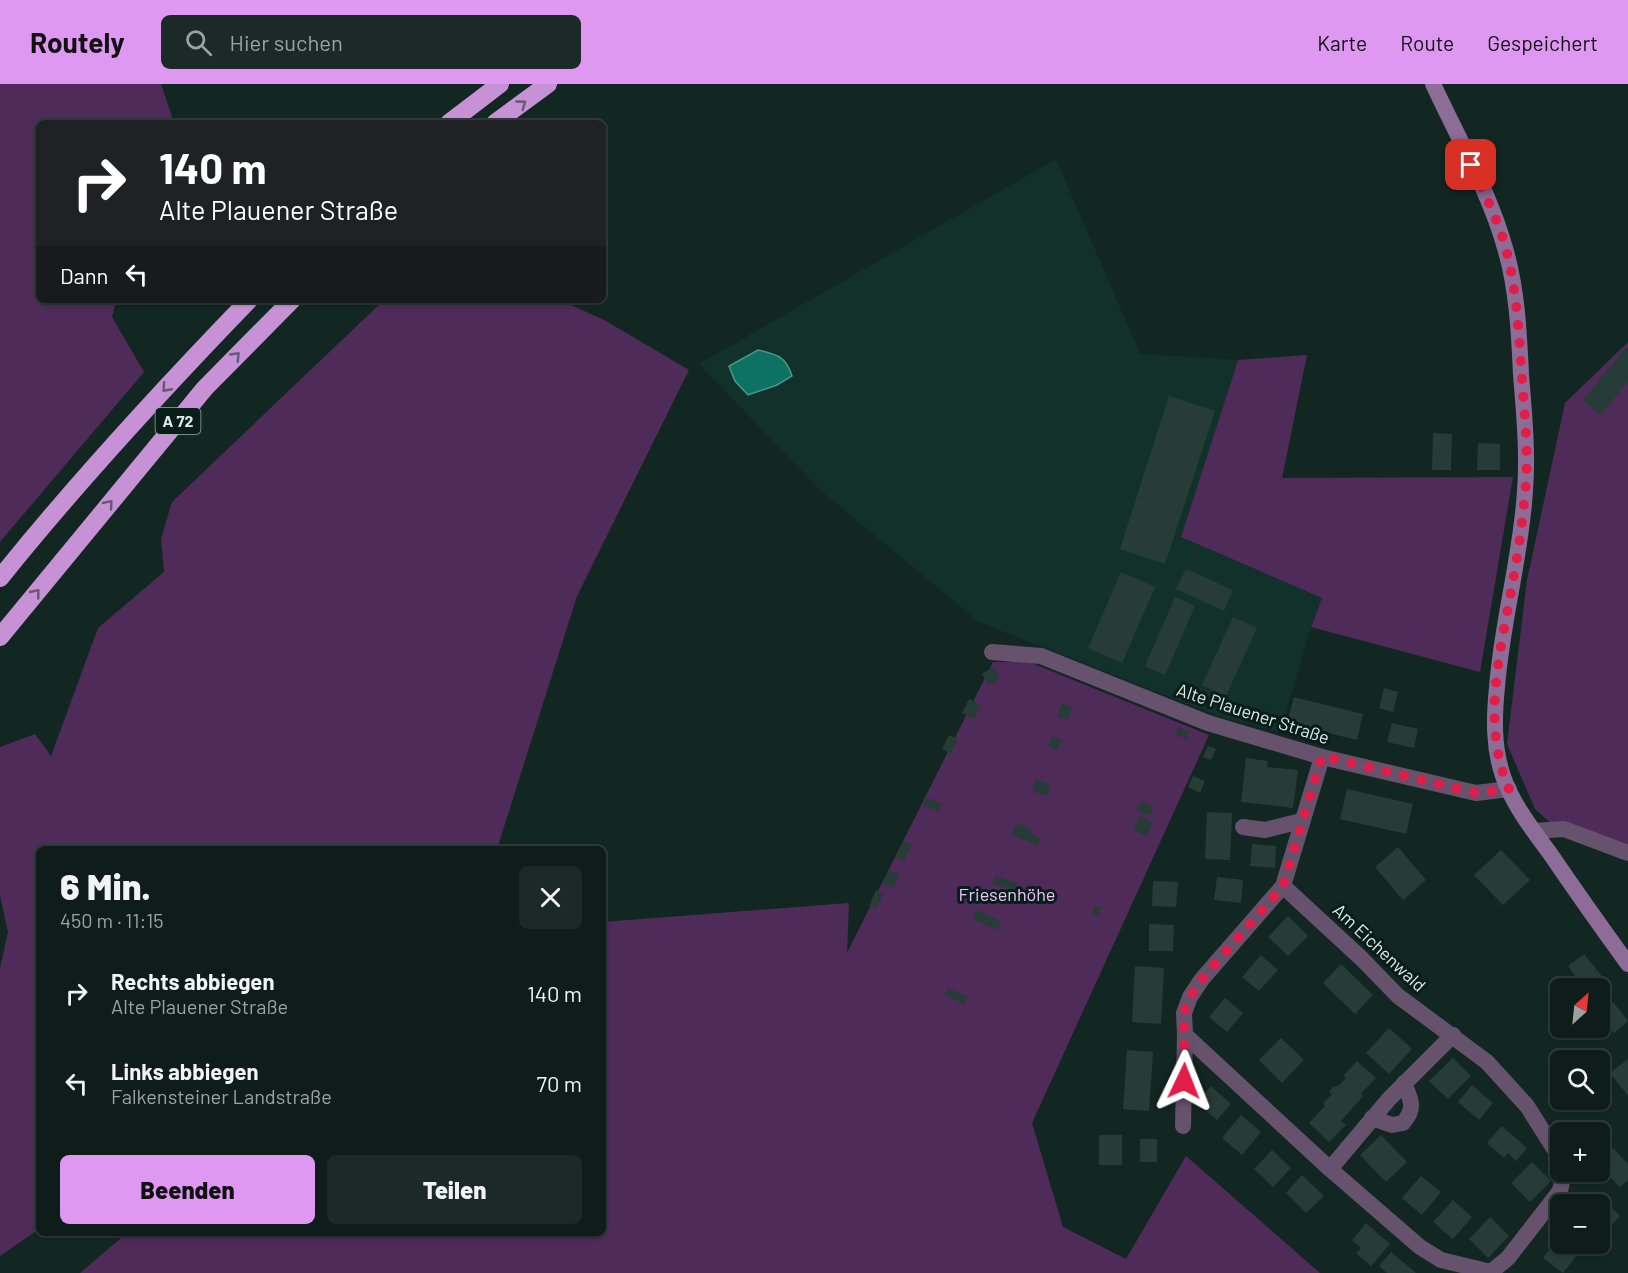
<!DOCTYPE html>
<html lang="de">
<meta charset="utf-8">
<style>
:root{--surface:#0e1d1a;--page:#1c2a27;--text:#f1f3f6;--muted:#9ba2a2;--line:#2e3b39;--accent:#de98f2}
body{margin:0;font-family:Barlow,sans-serif;background:var(--page);color:var(--text);height:100vh;display:flex;flex-direction:column;font-size:22px;white-space:nowrap}
*{box-sizing:border-box;margin:0}
p{font-size:20px;color:var(--muted)}
.icon{flex:none;width:33px;height:33px;fill:none;stroke:currentColor;stroke-width:2;stroke-linecap:round;stroke-linejoin:round}
.map{position:relative;flex:1;overflow:hidden}
.side{position:absolute;left:36px;top:762px;width:570px;height:390px;display:flex;flex-direction:column;background:var(--surface);border-radius:9px;box-shadow:0 2px 4px #0004,0 0 0 2px var(--line)}
.side>*{flex:none}
.guide{position:absolute;left:36px;top:36px;width:570px;height:183px;border-radius:9px;box-shadow:0 2px 4px #0004,0 0 0 2px var(--line);background:#202124;color:#fff;overflow:hidden}
.needle{width:39px;rotate:27deg}
.tools{position:absolute;left:1550px;top:894px;display:grid;gap:12px}
.tools a{display:grid;place-items:center;width:60px;height:60px;border-radius:9px;background:var(--surface);box-shadow:0 2px 4px #0004,0 0 0 2px var(--line);font-size:30px}
.pin{position:absolute;display:grid;place-items:center;width:51px;height:51px;color:#fff;margin:-26px;border-radius:12px;box-shadow:0 3px 9px #0006}
.me{position:absolute;width:66px;margin:-33px;rotate:2deg;stroke-linejoin:round;filter:drop-shadow(0 0 4px #0008)}
.turn{display:flex;align-items:center;gap:21px;height:126px;padding:0 24px;font-size:27px}
.turn .icon{width:78px;height:78px;stroke-width:2.5}
.turn b{display:block;font-size:42px;line-height:51px}
.then{display:flex;align-items:center;height:57px;padding:0 24px;background:#0003;gap:12px;font-size:22px}
.round{display:grid;place-items:center;flex:none;width:63px;height:63px;border-radius:9px;background:var(--page)}
.summary{display:flex;align-items:center;justify-content:space-between;height:102px;padding:0 24px}
h1{font-size:36px;font-weight:800;line-height:45px}
.cta{display:flex;gap:12px;margin-top:auto;padding:12px 24px}
.cta a{flex:1;height:69px;border-radius:9px;background:var(--accent);color:#111;font-size:24px;font-weight:800;line-height:69px;text-align:center}
.cta a+a{background:var(--page);color:var(--text)}
ul{padding:0;list-style:none}
li{display:flex;align-items:center;gap:18px;height:90px;padding:0 24px}
li div{flex:1}
li b{display:block;font-size:22px}
li em{font-style:normal}
header{display:flex;align-items:center;gap:36px;box-sizing:border-box;height:84px;padding:0 30px;background:var(--accent);color:#111}
header strong{font-size:28px}
nav{display:flex;gap:33px;margin-inline-start:auto;font-size:21px}
.search{width:420px;height:54px;background:var(--page);display:flex;align-items:center;gap:15px;box-sizing:border-box;padding:0 21px;border-radius:9px;color:var(--muted);font-size:22px}
.map>svg:first-child{display:block}
.built{fill:#13312b}
.green{fill:#4e2b58}
.water{fill:#0d7262;stroke:#4b968a;stroke-width:1.5}
.building{fill:#283c37}
.lines{fill:none;stroke-linecap:round;stroke-linejoin:round}
.minor{stroke:#67526d;stroke-width:16}
.secondary{stroke:#8d6c97;stroke-width:16}
.motorway{stroke:#c691d5;stroke-width:18}
.oneway{stroke:#685777}
.route{stroke:#e11d48;stroke-width:10;stroke-dasharray:0 18}
.labels{text-anchor:middle;stroke-width:6;stroke-linejoin:round;paint-order:stroke}
.shield{fill:#091d19;stroke:#9daca8;stroke-width:1.5}
.shield-label{font-size:16px;font-weight:bold;fill:#dde9e6}
.street-label{font-size:18px;fill:#dde9e6;stroke:#091d19}
.park-label{font-size:18px;fill:#eec5fa;stroke:#091d19}
</style>
<header>
<strong>Routely</strong>
<div class="search"><svg class="icon" aria-label="search" viewBox="0 0 24 24"><circle cx="10" cy="10" r="6"/><path d="M15 15l6 6"/></svg>Hier suchen</div>
<nav><a>Karte</a><a>Route</a><a>Gespeichert</a></nav>
</header>
<div class="map">
<svg width="1628" height="1189" viewBox="0 0 1628 1189">
<rect width="100%" height="100%" fill="#132722"/>
<polygon class="built" points="1056,75 1140,270 1238,276 1181,453 1322,514 1311,543 1280,648 1218,632 979,538 819,405 699,280"/>
<g class="green">
<polygon points="0,0 161,0 174,39 39,39 39,216 116,216 112,233 144,288 0,458"/>
<polygon points="384,216 560,216 606,237 689,286 577,512 497,765 39,765 39,1145 0,1172 0,884 8,848 0,811 0,663 35,650 51,672 98,544 164,488 161,455 172,418"/>
<polygon points="1628,258 1628,776 1565,752 1535,725 1507,660 1527,496 1565,319"/>
<polygon points="1307,271 1282,394 1513,393 1480,588 1311,543 1322,514 1181,453 1238,276"/>
<polygon points="993,578 1029,578 1209,651 1032,1039 1063,1143 1126,1175 1186,1072 1320,1189 80,1189 120,1155 114,1149 603,1149 603,838 849,819 847,869"/>
</g>
<path class="water" d="M758 266C776 270 786 272 792 292L777 301 748 311 735 297 729 282Z"/>
<g class="building">
<polygon points="1628,261 1628,298 1600,331 1583,316"/>
<polygon points="1169,312 1215,327 1165,480 1120,465"/>
<polygon points="1433,349 1452,350 1451,386 1432,386"/>
<polygon points="1478,359 1500,360 1500,386 1477,386"/>
<polygon points="1186,485 1233,506 1224,527 1176,505"/>
<polygon points="1121,488 1155,503 1122,579 1088,564"/>
<polygon points="1175,513 1195,522 1165,591 1145,582"/>
<polygon points="1233,533 1257,544 1226,612 1202,601"/>
<polygon points="993,583 1000,594 989,601 982,590"/>
<polygon points="1384,604 1398,608 1393,628 1379,624"/>
<polygon points="1294,613 1363,630 1357,656 1287,639"/>
<polygon points="969,615 981,621 974,635 962,629"/>
<polygon points="1062,619 1073,624 1067,636 1057,632"/>
<polygon points="1392,639 1418,645 1414,664 1387,658"/>
<polygon points="1178,643 1189,648 1186,655 1175,650"/>
<polygon points="949,651 958,655 951,670 942,665"/>
<polygon points="1053,652 1062,656 1057,666 1048,662"/>
<polygon points="1208,662 1216,665 1211,676 1203,673"/>
<polygon points="1246,674 1268,677 1267,683 1298,686 1293,724 1241,718"/>
<polygon points="1193,692 1205,697 1200,709 1188,703"/>
<polygon points="1036,695 1051,701 1046,712 1032,706"/>
<polygon points="1347,705 1413,720 1406,750 1340,735"/>
<polygon points="926,714 942,720 939,727 924,722"/>
<polygon points="1141,717 1154,722 1150,732 1137,727"/>
<polygon points="1207,728 1232,729 1230,776 1205,775"/>
<polygon points="1139,732 1153,738 1147,752 1133,746"/>
<polygon points="1017,739 1031,745 1029,749 1041,754 1037,762 1012,750"/>
<polygon points="904,757 912,761 904,777 896,773"/>
<polygon points="1252,760 1276,762 1275,784 1250,782"/>
<polygon points="1398,763 1426,796 1403,816 1375,783"/>
<polygon points="1501,766 1530,796 1503,821 1474,791"/>
<polygon points="889,786 899,792 893,804 882,799"/>
<polygon points="995,792 1017,799 1015,807 992,800"/>
<polygon points="1217,793 1243,796 1241,819 1214,816"/>
<polygon points="1153,797 1178,798 1176,823 1152,822"/>
<polygon points="876,806 883,810 877,825 869,822"/>
<polygon points="1094,822 1102,824 1099,831 1092,829"/>
<polygon points="977,826 1001,837 997,846 973,835"/>
<polygon points="1288,832 1308,852 1288,872 1268,853"/>
<polygon points="1149,840 1174,841 1173,867 1149,867"/>
<polygon points="1584,870 1604,895 1591,904 1584,904 1568,882"/>
<polygon points="1261,871 1278,886 1259,907 1242,893"/>
<polygon points="1341,880 1373,911 1355,930 1323,899"/>
<polygon points="1135,882 1164,884 1161,940 1132,938"/>
<polygon points="948,904 968,913 964,920 945,911"/>
<polygon points="1225,914 1243,929 1227,948 1209,933"/>
<polygon points="1613,918 1628,937 1614,949 1599,930"/>
<polygon points="1389,944 1412,965 1389,990 1366,969"/>
<polygon points="1281,954 1304,976 1282,999 1259,976"/>
<polygon points="1127,966 1153,968 1149,1027 1123,1025"/>
<polygon points="1453,974 1471,992 1448,1015 1429,997"/>
<polygon points="1628,975 1628,1012 1610,989"/>
<polygon points="1357,977 1376,994 1361,1009 1363,1012 1341,1037 1346,1041 1329,1058 1309,1039 1325,1022 1323,1019 1332,1010 1329,1008 1333,1003 1338,1002 1346,994 1343,992"/>
<polygon points="1472,1001 1493,1019 1479,1036 1458,1018"/>
<polygon points="1211,1002 1231,1020 1217,1036 1196,1018"/>
<polygon points="1241,1031 1261,1048 1242,1071 1222,1054"/>
<polygon points="1502,1042 1527,1064 1516,1077 1508,1069 1504,1074 1487,1059"/>
<rect x="1099" y="1051" width="23" height="30"/>
<polygon points="1381,1051 1407,1078 1386,1098 1360,1071"/>
<rect x="1140" y="1055" width="17" height="23"/>
<polygon points="1611,1062 1628,1080 1628,1096 1620,1103 1599,1081 1599,1074"/>
<polygon points="1272,1066 1291,1084 1273,1103 1254,1085"/>
<polygon points="1532,1078 1551,1097 1530,1118 1511,1099"/>
<polygon points="1302,1091 1324,1112 1306,1129 1286,1109"/>
<polygon points="1421,1092 1441,1108 1422,1131 1402,1114"/>
<polygon points="1596,1110 1620,1132 1599,1154 1599,1120 1586,1120"/>
<polygon points="1453,1116 1472,1133 1453,1155 1433,1138"/>
<polygon points="1490,1133 1509,1152 1488,1174 1469,1155"/>
<polygon points="1366,1139 1390,1160 1371,1182 1356,1169 1361,1164 1352,1156"/>
<polygon points="1560,1152 1560,1160 1571,1160 1580,1167 1563,1189 1543,1174"/>
<polygon points="1391,1168 1416,1189 1387,1189 1379,1182"/>
</g>
<g class="lines">
<g class="minor">
<polyline points="992,568 1041,572 1208,639 1322,673 1476,709 1509,705"/>
<polyline points="1322,673 1283,802 1362,875 1398,912 1487,978 1527,1022 1560,1074"/>
<polyline points="1243,743 1265,746 1301,737"/>
<polyline points="1534,747 1564,745 1628,769"/>
<polyline points="1185,951 1330,1085 1420,1163 1441,1176 1491,1188 1508,1174 1560,1107 1564,1088"/>
<path d="M1372 1034 1392 1041 1403 1039C1416 1024 1411 1016 1404 999"/>
<polyline points="1183,1042 1185,951 1184,929 1190,913 1202,895 1283,802"/>
<polyline points="1330,1085 1389,1015 1453,951"/>
</g>
<path class="secondary" d="M1433 0C1457 52 1490 109 1505 164 1517 204 1519 248 1521 290 1524 329 1528 368 1525 407 1521 473 1502 537 1497 603 1494 633 1493 663 1503 692 1512 719 1532 745 1549 768 1575 806 1601 843 1628 880"/>
<g class="motorway">
<polyline points="449,39 500,0"/>
<polyline points="495,39 548,0"/>
<path d="M0 494C78 397 163 305 249 216"/>
<polyline points="0,553 205,304 292,216"/>
</g>
</g>
<defs><path id="oneway-chevron" d="M-2-3.5L2.5 0L-2 3.5" fill="none" stroke-width="1.6" stroke-linecap="round" stroke-linejoin="round" transform="scale(1.5)"/></defs>
<g class="oneway">
<use href="#oneway-chevron" transform="translate(522 20) rotate(-36)"/>
<use href="#oneway-chevron" transform="translate(236 272) rotate(-46)"/>
<use href="#oneway-chevron" transform="translate(166 304) rotate(132)"/>
<use href="#oneway-chevron" transform="translate(109 420) rotate(-50)"/>
<use href="#oneway-chevron" transform="translate(36 509) rotate(-51)"/>
</g>
<g class="lines">
<path class="route" d="M1184 997V928L1190 913 1202 895 1283 802 1322 672 1476 709 1509 705C1482 643 1499 572 1511 508 1517 476 1522 443 1525 409 1529 372 1525 333 1522 296 1519 252 1517 207 1506 165 1498 136 1484 108 1471 81"/>
</g>
<g class="labels">
<rect class="shield" x="155.5" y="324" width="45" height="26" rx="4.5"/>
<g class="shield-label">
<text x="178" y="343">A 72</text>
</g>
<g class="street-label">
<text transform="translate(1253 630) rotate(18)" y="6">Alte Plauener Straße</text>
<text transform="translate(1379 864) rotate(43)" y="6">Am Eichenwald</text>
</g>
<g class="park-label">
<text x="1007" y="817">Friesenhöhe</text>
</g>
</g>
</svg>
<div class="tools">
<a><svg class="needle" viewBox="-14 -14 28 28"><path d="M0-13l5 13h-10z" fill="#e53935"/><path d="M0 13l5-13h-10z" fill="#9ba2a2"/></svg></a>
<a><svg class="icon" aria-label="search" viewBox="0 0 24 24"><circle cx="10" cy="10" r="6"/><path d="M15 15l6 6"/></svg></a>
<a>+</a>
<a>−</a>
</div>
<div class="pin" style="left:1471px;top:81px;background:#d93025"><svg class="icon" aria-label="arrive" viewBox="0 0 24 24"><path d="M6 21V4h12l-3 4 3 4H6"/></svg></div>
<svg class="me" style="left:1184px;top:997px" viewBox="-20 -20 40 40"><path d="M0-17L14 15 0 8-14 15z" fill="#e11d48" stroke="#fff" stroke-width="4"/></svg>
<div class="guide">
<div class="turn"><svg class="icon" aria-label="right" viewBox="0 0 24 24"><path d="M7 20v-9h11M14 6l5 5-5 5"/></svg><div><b>140 m</b>Alte Plauener Straße</div></div>
<div class="then">Dann<svg class="icon" aria-label="left" viewBox="0 0 24 24"><path d="M17 20v-9H6M10 6l-5 5 5 5"/></svg></div>
</div>
<section class="side">
<div class="summary"><div><h1>6 Min.</h1><p>450 m · 11:15</p></div><a class="round"><svg class="icon" aria-label="close" viewBox="0 0 24 24"><path d="M6 6l12 12M18 6L6 18"/></svg></a></div>
<ul>
<li><svg class="icon" aria-label="right" viewBox="0 0 24 24"><path d="M7 20v-9h11M14 6l5 5-5 5"/></svg><div><b>Rechts abbiegen</b><p>Alte Plauener Straße</p></div><em>140 m</em></li>
<li><svg class="icon" aria-label="left" viewBox="0 0 24 24"><path d="M17 20v-9H6M10 6l-5 5 5 5"/></svg><div><b>Links abbiegen</b><p>Falkensteiner Landstraße</p></div><em>70 m</em></li>
</ul>
<div class="cta"><a>Beenden</a><a>Teilen</a></div>
</section>
</div>
